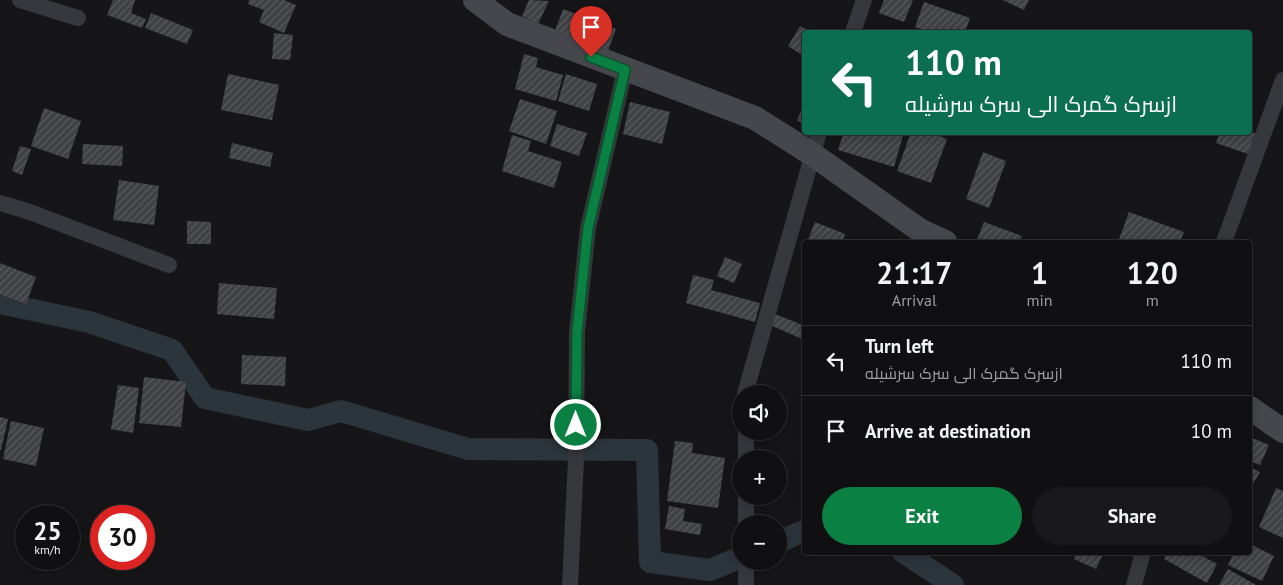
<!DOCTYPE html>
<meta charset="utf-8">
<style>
:root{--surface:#101012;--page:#19191b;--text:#f1f3f6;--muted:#9c9d9f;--line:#303032;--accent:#0b8043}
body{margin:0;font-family:"PT Sans",Cairo,sans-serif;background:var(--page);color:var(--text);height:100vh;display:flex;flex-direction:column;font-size:19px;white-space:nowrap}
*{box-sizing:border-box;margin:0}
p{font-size:16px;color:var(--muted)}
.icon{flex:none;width:28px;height:28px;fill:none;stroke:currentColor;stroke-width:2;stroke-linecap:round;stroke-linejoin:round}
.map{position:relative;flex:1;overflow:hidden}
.sheet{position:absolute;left:802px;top:240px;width:450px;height:315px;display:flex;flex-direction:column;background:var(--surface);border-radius:5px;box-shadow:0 2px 12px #0003,0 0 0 1px var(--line)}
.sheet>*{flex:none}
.top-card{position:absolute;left:802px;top:30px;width:450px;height:105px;border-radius:5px;box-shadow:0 2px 12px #0003,0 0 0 1px var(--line);background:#0b6e4f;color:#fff;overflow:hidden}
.tools{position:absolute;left:732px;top:385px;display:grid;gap:10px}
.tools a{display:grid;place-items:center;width:55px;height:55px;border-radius:50%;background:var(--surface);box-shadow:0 2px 12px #0003,0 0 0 1px var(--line);font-size:25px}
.speed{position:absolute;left:15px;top:505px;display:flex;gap:10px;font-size:25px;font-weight:700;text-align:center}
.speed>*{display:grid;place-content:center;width:65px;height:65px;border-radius:50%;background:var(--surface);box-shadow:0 2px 12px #0003,0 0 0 1px var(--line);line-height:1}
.speed small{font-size:12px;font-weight:400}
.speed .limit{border:8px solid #d22;background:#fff;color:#111}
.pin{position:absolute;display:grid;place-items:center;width:42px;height:42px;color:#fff;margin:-51px -21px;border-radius:50% 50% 50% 0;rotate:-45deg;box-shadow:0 0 5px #0007}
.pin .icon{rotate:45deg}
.me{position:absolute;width:55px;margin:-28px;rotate:0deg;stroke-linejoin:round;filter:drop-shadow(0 0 4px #0008)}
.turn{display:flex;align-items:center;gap:18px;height:105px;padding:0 20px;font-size:22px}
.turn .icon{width:65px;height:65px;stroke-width:2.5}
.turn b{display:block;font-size:35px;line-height:42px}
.eta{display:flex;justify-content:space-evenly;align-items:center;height:85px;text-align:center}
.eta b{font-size:30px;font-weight:700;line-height:35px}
.primary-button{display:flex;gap:10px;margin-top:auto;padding:10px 20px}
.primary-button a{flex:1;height:58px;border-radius:30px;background:var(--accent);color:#fff;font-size:20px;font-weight:700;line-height:58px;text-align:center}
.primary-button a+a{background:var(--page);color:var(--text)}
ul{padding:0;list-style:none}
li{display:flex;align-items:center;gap:15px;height:70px;padding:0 20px;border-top:1px solid var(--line)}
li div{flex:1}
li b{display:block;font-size:19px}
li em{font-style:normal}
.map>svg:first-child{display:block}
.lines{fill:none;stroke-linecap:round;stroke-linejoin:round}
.canal{stroke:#2c353c;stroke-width:22}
.building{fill:url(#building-hatch)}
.street{stroke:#37383d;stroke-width:16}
.secondary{stroke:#45474d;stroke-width:24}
.route-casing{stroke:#07532c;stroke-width:12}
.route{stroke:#0b8043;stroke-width:9}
</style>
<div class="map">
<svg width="1283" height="585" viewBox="0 0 1283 585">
<defs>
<pattern id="building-hatch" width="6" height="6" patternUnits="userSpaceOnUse" patternTransform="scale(1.25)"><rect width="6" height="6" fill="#404145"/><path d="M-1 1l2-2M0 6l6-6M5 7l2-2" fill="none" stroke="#595a5e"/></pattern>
</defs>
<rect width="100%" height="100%" fill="#161618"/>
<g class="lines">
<g class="canal">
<polyline points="0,303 89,322 172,350 205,398 308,420 341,411 468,449 647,450 650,562 710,570 741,557"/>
<polyline points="779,542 801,532 805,533"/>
<polyline points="903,552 953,585"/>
</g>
</g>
<g class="building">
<polygon points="113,0 135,0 131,13 146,19 142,28 107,15"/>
<polygon points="249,0 284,0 296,5 284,33 259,22 264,10 248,4"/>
<polygon points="529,0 549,1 538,24 522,16"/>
<polygon points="884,0 913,0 904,22 879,13"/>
<polygon points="1003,0 1029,0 1024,10"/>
<polygon points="924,2 970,18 965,32 930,32 915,27"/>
<polygon points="563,9 616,29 608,51 555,31"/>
<polygon points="151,13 193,30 187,44 145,28"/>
<polygon points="800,26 811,32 805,32 805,57 788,46"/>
<polygon points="274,33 293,35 290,60 272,59"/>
<polygon points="524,54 538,58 536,67 563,75 556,101 515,89"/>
<polygon points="228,74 279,85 272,120 221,110"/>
<polygon points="566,74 597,84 589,111 558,101"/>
<polygon points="520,99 557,111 546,144 509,131"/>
<polygon points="805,99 805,124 797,121"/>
<polygon points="630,102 670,112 662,144 623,134"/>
<polygon points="44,108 81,121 68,159 31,146"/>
<polygon points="557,124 587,133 579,156 550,146"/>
<polygon points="1250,131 1256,134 1248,154 1216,143 1220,132"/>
<polygon points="844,132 904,132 894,167 838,150"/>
<polygon points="911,132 930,132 947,139 931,183 897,171"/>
<polygon points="512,135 531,141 528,151 562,162 554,188 502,171"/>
<polygon points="232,143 273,153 270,167 229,158"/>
<polygon points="83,144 123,146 122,166 82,164"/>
<polygon points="20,146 31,149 22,175 12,171"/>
<polygon points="983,152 1006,161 989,208 966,199"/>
<polygon points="119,180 159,186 154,225 113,220"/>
<polygon points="1129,212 1184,232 1180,242 1118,242"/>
<polygon points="187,221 211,222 211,244 187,244"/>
<polygon points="815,222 845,234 842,242 807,242"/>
<polygon points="984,222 1022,236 1019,242 976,242"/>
<polygon points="725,257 742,264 734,283 717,276"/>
<polygon points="0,263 36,277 26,304 0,294"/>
<polygon points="693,275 714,280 711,290 760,303 755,322 686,303"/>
<polygon points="219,283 277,288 274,319 217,314"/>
<polygon points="775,314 805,326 802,339 770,325"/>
<polygon points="242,355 286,357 285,386 241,384"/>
<polygon points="144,377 186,382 181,427 139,423"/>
<polygon points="118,385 139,388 133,433 111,429"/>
<polygon points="0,417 8,419 1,450 0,450"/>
<polygon points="11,421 44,428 36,466 3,459"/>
<polygon points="1250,437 1269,445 1260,465 1250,461"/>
<polygon points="675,441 693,443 692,453 725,458 718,508 667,501"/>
<polygon points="1250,467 1260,472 1251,487 1250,487"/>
<polygon points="1276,488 1283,491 1283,538 1259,527"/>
<polygon points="669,506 685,509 683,521 702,524 700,535 665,529"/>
<polygon points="1250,544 1274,556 1262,581 1228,565 1234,552 1250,552"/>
<polygon points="1077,552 1104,552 1096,569 1074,559"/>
<polygon points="1168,552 1195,552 1217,564 1207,583 1164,559"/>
<polygon points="1228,569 1256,585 1219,585"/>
</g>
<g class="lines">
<g class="street">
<polyline points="20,0 78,18"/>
<polyline points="853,32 864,0"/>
<polyline points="0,203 30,212 169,265"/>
<polyline points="1224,242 1283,80"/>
<polyline points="745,394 819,132"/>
<polyline points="746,431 746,459"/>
<polyline points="746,496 746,524"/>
<polyline points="746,561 746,585"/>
<polyline points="570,585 576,459 577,332 588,228 625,70"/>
<polyline points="1134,585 1143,552"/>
</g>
<g class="secondary">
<polyline points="475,0 507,24 755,118 812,154 921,231 945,242"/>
<polyline points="1250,408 1283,431"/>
</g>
</g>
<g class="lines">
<g class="route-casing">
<polyline id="route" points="576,425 577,332 588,228 625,70 591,57"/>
</g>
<use href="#route" class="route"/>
</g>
</svg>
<div class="tools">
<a><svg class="icon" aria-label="sound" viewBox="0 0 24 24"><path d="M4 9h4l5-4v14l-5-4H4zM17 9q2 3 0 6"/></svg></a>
<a>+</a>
<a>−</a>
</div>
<div class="speed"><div>25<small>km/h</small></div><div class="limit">30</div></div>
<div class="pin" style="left:591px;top:57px;background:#d93025"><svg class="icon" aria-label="arrive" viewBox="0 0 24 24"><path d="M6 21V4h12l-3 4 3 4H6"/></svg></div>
<svg class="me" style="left:576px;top:425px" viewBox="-20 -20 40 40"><circle r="17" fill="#0b8043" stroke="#fff" stroke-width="3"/><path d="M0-11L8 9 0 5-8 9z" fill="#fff"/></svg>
<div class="top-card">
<div class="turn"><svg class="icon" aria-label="left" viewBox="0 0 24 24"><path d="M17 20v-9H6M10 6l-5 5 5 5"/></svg><div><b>110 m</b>ازسرک گمرک الی سرک سرشیله</div></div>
</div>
<section class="sheet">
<div class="eta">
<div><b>21:17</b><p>Arrival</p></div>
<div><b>1</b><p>min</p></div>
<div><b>120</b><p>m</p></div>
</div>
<ul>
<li><svg class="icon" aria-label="left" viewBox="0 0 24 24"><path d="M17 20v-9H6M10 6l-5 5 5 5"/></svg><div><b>Turn left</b><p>ازسرک گمرک الی سرک سرشیله</p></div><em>110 m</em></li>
<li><svg class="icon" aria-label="arrive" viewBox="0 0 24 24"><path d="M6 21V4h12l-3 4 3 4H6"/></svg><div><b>Arrive at destination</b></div><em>10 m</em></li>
</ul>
<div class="primary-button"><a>Exit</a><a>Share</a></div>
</section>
</div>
